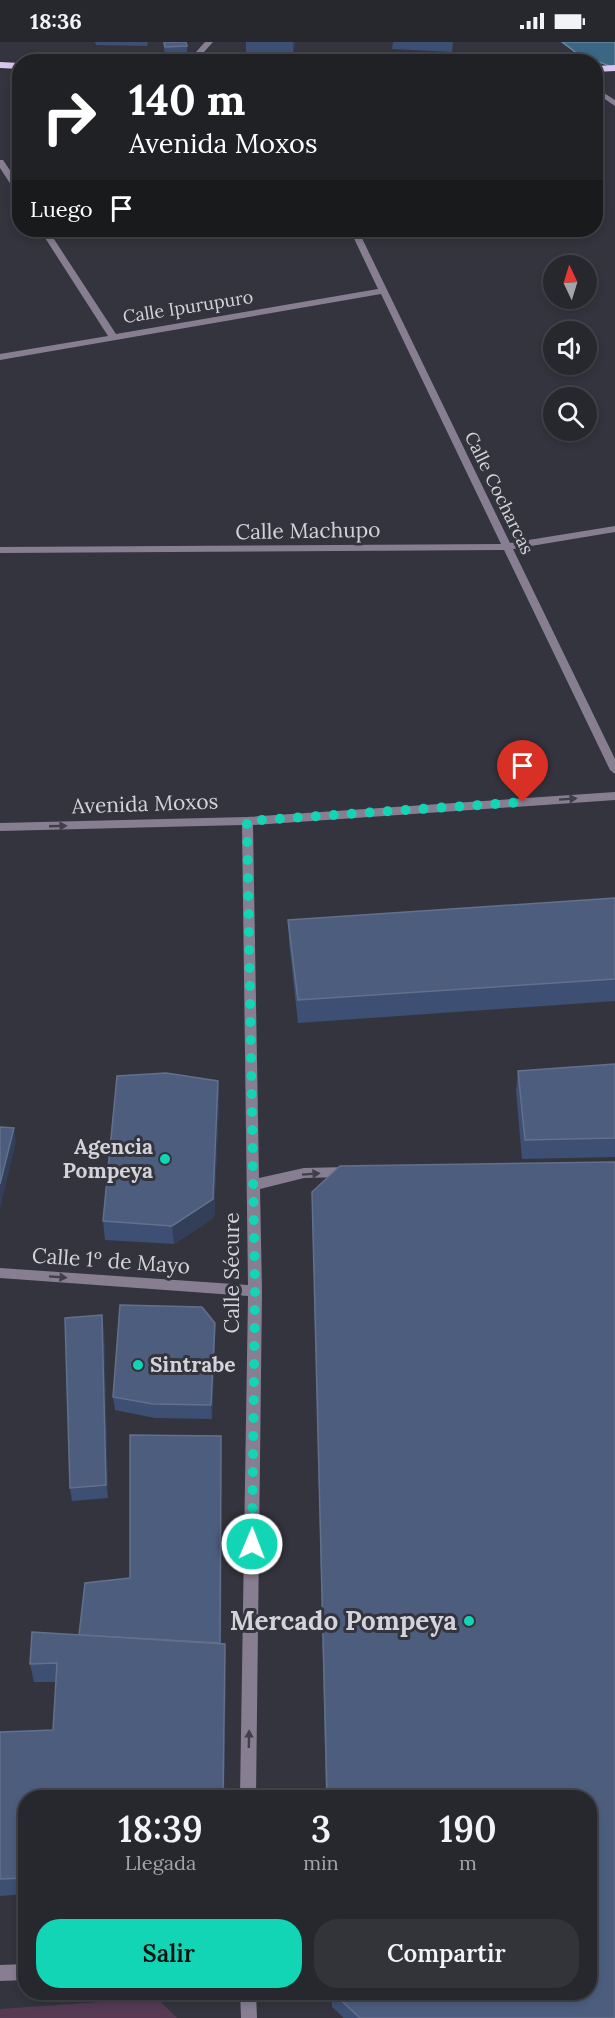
<!DOCTYPE html>
<html lang="es">
<meta charset="utf-8">
<style>
:root{--surface:#27272e;--page:#33333a;--text:#f1f3f6;--muted:#a4a5aa;--line:#43444a;--accent:#11d5b4}
body{margin:0;font-family:Lora,serif;background:var(--page);color:var(--text);height:100vh;display:flex;flex-direction:column;font-size:22px;white-space:nowrap}
*{box-sizing:border-box;margin:0}
p{font-size:20px;color:var(--muted)}
.icon{flex:none;width:33px;height:33px;fill:none;stroke:currentColor;stroke-width:2;stroke-linecap:round;stroke-linejoin:round}
.map{position:relative;flex:1;overflow:hidden}
.sheet{position:absolute;left:18px;top:1748px;width:579px;height:210px;display:flex;flex-direction:column;background:var(--surface);border-radius:24px;box-shadow:0 3px 9px #0003,0 0 0 2px var(--line)}
.sheet>*{flex:none}
.guide{position:absolute;left:12px;top:12px;width:591px;height:183px;border-radius:24px;box-shadow:0 3px 9px #0003,0 0 0 2px var(--line);background:#202124;color:#fff;overflow:hidden}
.needle{width:39px;rotate:356deg}
.tools{position:absolute;left:543px;top:213px;display:grid;gap:12px}
.tools a{display:grid;place-items:center;width:54px;height:54px;border-radius:50%;background:var(--surface);box-shadow:0 3px 9px #0003,0 0 0 2px var(--line);font-size:30px}
.pin{position:absolute;display:grid;place-items:center;width:51px;height:51px;color:#fff;margin:-62px -26px;border-radius:50% 50% 50% 0;rotate:-45deg;box-shadow:0 0 6px #0007}
.pin .icon{rotate:45deg}
.me{position:absolute;width:66px;margin:-33px;rotate:1deg;stroke-linejoin:round;filter:drop-shadow(0 0 4px #0008)}
.turn{display:flex;align-items:center;gap:21px;height:126px;padding:0 18px;font-size:27px}
.turn .icon{width:78px;height:78px;stroke-width:2.5}
.turn b{display:block;font-size:42px;line-height:51px}
.then{display:flex;align-items:center;height:57px;padding:0 18px;background:#0003;gap:12px;font-size:22px}
.eta{display:flex;justify-content:space-evenly;align-items:center;height:102px;text-align:center}
.eta b{font-size:36px;font-weight:600;line-height:42px}
.button{display:flex;gap:12px;margin-top:auto;padding:12px 18px}
.button a{flex:1;height:69px;border-radius:24px;background:var(--accent);color:#111;font-size:24px;font-weight:600;line-height:69px;text-align:center}
.button a+a{background:var(--page);color:var(--text)}
.status{display:flex;justify-content:space-between;align-items:center;height:42px;padding:0 30px;background:var(--surface);direction:ltr}
.status svg{height:16px;fill:currentColor}
.map>svg:first-child{display:block}
.green{fill:#563a54}
.water{fill:#3b6684;stroke:#69879e;stroke-width:1.5}
.lines{fill:none;stroke-linecap:round;stroke-linejoin:round}
.minor{fill:#877e92;fill-rule:evenodd}
.primary{fill:#d9c6ee;fill-rule:evenodd}
.wall{fill:#3d4f73}
.shaded-wall{fill:#333e59}
.building{fill:#4d5d7e;stroke:#62708c;stroke-width:1.5}
.oneway{fill:#403f4b}
.route{stroke:#11d5b4;stroke-width:10;stroke-dasharray:0 18}
.poi-dot{fill:#11d5b4;stroke:#34343e;stroke-width:2}
.labels{text-anchor:middle;stroke-width:6;stroke-linejoin:round;paint-order:stroke}
.far-street-label{font-size:18px;fill:#d3d3d9;stroke:#34343e}
.street-label{font-size:21px;fill:#d3d3d9;stroke:#34343e}
.poi-label{font-size:21px;font-weight:bold;fill:#d3d3d9;stroke:#34343e;text-anchor:end}
.near-poi-label{font-size:26px;font-weight:bold;fill:#d3d3d9;stroke:#34343e;text-anchor:end}
</style>
<div class="status"><b>18:36</b><svg viewBox="0 0 49 12"><path d="M0 12V9h3v3zM5 12V6h3v6zM10 12V3h3v9zM15 12V0h3v12zM26 1h20v11H26zM47 4h2v5h-2z"/></svg></div>
<div class="map">
<svg width="615" height="1976" viewBox="0 0 615 1976">
<rect width="100%" height="100%" fill="#34343e"/>
<polygon class="green" points="157,1956 177,1976 0,1976 0,1967"/>
<polygon class="water" points="562,0 615,0 615,26 578,12"/>
<g class="lines">
<g class="minor">
<polygon points="205,0 213,0 195,20 187,20"/>
<polygon points="596,46 615,58 615,64 596,51"/>
<polygon points="0,118 3,118 20,143 20,152 17,152 0,126"/>
<polygon points="40,188 48,188 116,292 378,247 350,188 358,188 510,501 615,484 615,490 513,507 615,717 615,732 610,728 504,508 0,511 0,505 501,502 381,252 0,318 0,312 108,294"/>
<polygon points="615,750 615,758 253,783 259,1136 304,1126 347,1125 351,1126 353,1130 351,1134 347,1135 304,1136 260,1147 262,1249 256,1755 240,1755 248,1254 0,1236 0,1226 248,1243 242,783 0,789 0,781 247,775"/>
<polygon points="26,1922 26,1938 0,1939 0,1923"/>
<polygon points="240,1950 256,1950 257,1976 241,1976"/>
</g>
<g class="primary">
<polygon points="0,20 20,21 20,27 0,26"/>
<polygon points="615,23 615,29 596,30 596,24"/>
</g>
</g>
<g class="wall">
<polygon points="95,0 148,0 147,4 96,3"/>
<polygon points="163,0 187,4 187,12 165,13"/>
<polygon points="246,0 295,0 295,2 293,14 246,12"/>
<polygon points="393,0 453,0 452,10 392,7"/>
<polygon points="615,856 615,959 298,981 289,900 288,878"/>
<polygon points="615,1022 615,1115 522,1117 516,1049 518,1029"/>
<polygon points="218,1039 219,1059 214,1176 174,1202 105,1198 103,1179"/>
<polygon points="615,1120 615,1976 344,1976 332,1965 331,1950 590,1950 590,1755 326,1755 312,1150 340,1124"/>
<polygon points="215,1281 215,1295 212,1377 155,1376 115,1368 113,1355"/>
<polygon points="104,1287 108,1456 72,1459 70,1446"/>
<polygon points="221,1394 222,1412 221,1602 226,1621 224,1755 26,1755 26,1852 0,1854 0,1690 53,1688 56,1640 34,1640 30,1622 79,1593 130,1536"/>
</g>
<g class="shaded-wall">
<polygon points="293,0 295,0 295,2 293,14"/>
<polygon points="218,1039 219,1059 214,1176 174,1202 172,1184"/>
<polygon points="14,1086 16,1100 0,1167 0,1142"/>
<polygon points="102,1273 104,1287 108,1456 106,1443"/>
<polygon points="215,1281 215,1295 212,1377 211,1363"/>
<polygon points="221,1394 222,1412 221,1617 220,1601"/>
<polygon points="225,1602 226,1621 224,1755 223,1755"/>
</g>
<g class="building">
<polygon points="164,0 186,0 187,4 165,5"/>
<polygon points="615,856 615,937 298,958 288,878"/>
<polygon points="615,1022 615,1096 525,1098 518,1029"/>
<polygon points="166,1031 218,1039 213,1157 172,1184 103,1179 117,1034"/>
<polygon points="0,1085 14,1086 0,1142"/>
<polygon points="615,1120 615,1976 360,1976 332,1950 590,1950 590,1755 327,1755 312,1150 340,1124"/>
<polygon points="120,1263 202,1265 215,1281 211,1363 153,1362 113,1355"/>
<polygon points="102,1273 106,1443 70,1446 65,1276"/>
<polygon points="130,1393 221,1394 220,1601 79,1593 85,1541 130,1536"/>
<polygon points="32,1590 225,1602 223,1755 26,1755 26,1836 0,1837 0,1690 53,1688 57,1621 30,1622"/>
</g>
<defs><path id="oneway-solid" d="M-6-.8H1V-3.2L6.5 0L1 3.2V.8H-6Z" transform="scale(1.5)"/></defs>
<g class="oneway">
<use href="#oneway-solid" transform="translate(568 757) rotate(-4)"/>
<use href="#oneway-solid" transform="translate(58 784) rotate(-2)"/>
<use href="#oneway-solid" transform="translate(311 1132) rotate(-4)"/>
<use href="#oneway-solid" transform="translate(58 1235) rotate(4)"/>
<use href="#oneway-solid" transform="translate(249 1697) rotate(-89)"/>
</g>
<g class="lines">
<polyline class="route" points="252,1502 255,1249 247,779 523,760"/>
</g>
<g class="poi-dot">
<circle cx="165" cy="1117" r="6"/>
<circle cx="138" cy="1323" r="6"/>
<circle cx="469" cy="1579" r="6"/>
</g>
<g class="labels">
<g class="far-street-label">
<text transform="translate(188 265) rotate(-9)" y="6">Calle Ipurupuro</text>
<text transform="translate(499 451) rotate(64)" y="6">Calle Cocharcas</text>
</g>
<g class="street-label">
<text transform="translate(308 489) rotate(-1)" y="7">Calle Machupo</text>
<text transform="translate(145 762) rotate(-2)" y="7">Avenida Moxos</text>
<text transform="translate(111 1219) rotate(4)" y="7">Calle 1º de Mayo</text>
<text transform="translate(232 1231) rotate(-90)" y="7">Calle Sécure</text>
</g>
<g class="poi-label">
<text x="153" y="1112">Agencia<tspan x="153" dy="24">Pompeya</tspan></text>
<text x="150" y="1330" text-anchor="start">Sintrabe</text>
</g>
<g class="near-poi-label">
<text x="457" y="1588">Mercado Pompeya</text>
</g>
</g>
</svg>
<div class="tools">
<a><svg class="needle" viewBox="-14 -14 28 28"><path d="M0-13l5 13h-10z" fill="#e53935"/><path d="M0 13l5-13h-10z" fill="#a4a5aa"/></svg></a>
<a><svg class="icon" aria-label="sound" viewBox="0 0 24 24"><path d="M4 9h4l5-4v14l-5-4H4zM17 9q2 3 0 6"/></svg></a>
<a><svg class="icon" aria-label="search" viewBox="0 0 24 24"><circle cx="10" cy="10" r="6"/><path d="M15 15l6 6"/></svg></a>
</div>
<div class="pin" style="left:523px;top:760px;background:#d93025"><svg class="icon" aria-label="arrive" viewBox="0 0 24 24"><path d="M6 21V4h12l-3 4 3 4H6"/></svg></div>
<svg class="me" style="left:252px;top:1502px" viewBox="-20 -20 40 40"><circle r="17" fill="#11d5b4" stroke="#fff" stroke-width="3"/><path d="M0-11L8 9 0 5-8 9z" fill="#fff"/></svg>
<div class="guide">
<div class="turn"><svg class="icon" aria-label="right" viewBox="0 0 24 24"><path d="M7 20v-9h11M14 6l5 5-5 5"/></svg><div><b>140 m</b>Avenida Moxos</div></div>
<div class="then">Luego<svg class="icon" aria-label="arrive" viewBox="0 0 24 24"><path d="M6 21V4h12l-3 4 3 4H6"/></svg></div>
</div>
<section class="sheet">
<div class="eta">
<div><b>18:39</b><p>Llegada</p></div>
<div><b>3</b><p>min</p></div>
<div><b>190</b><p>m</p></div>
</div>
<div class="button"><a>Salir</a><a>Compartir</a></div>
</section>
</div>
